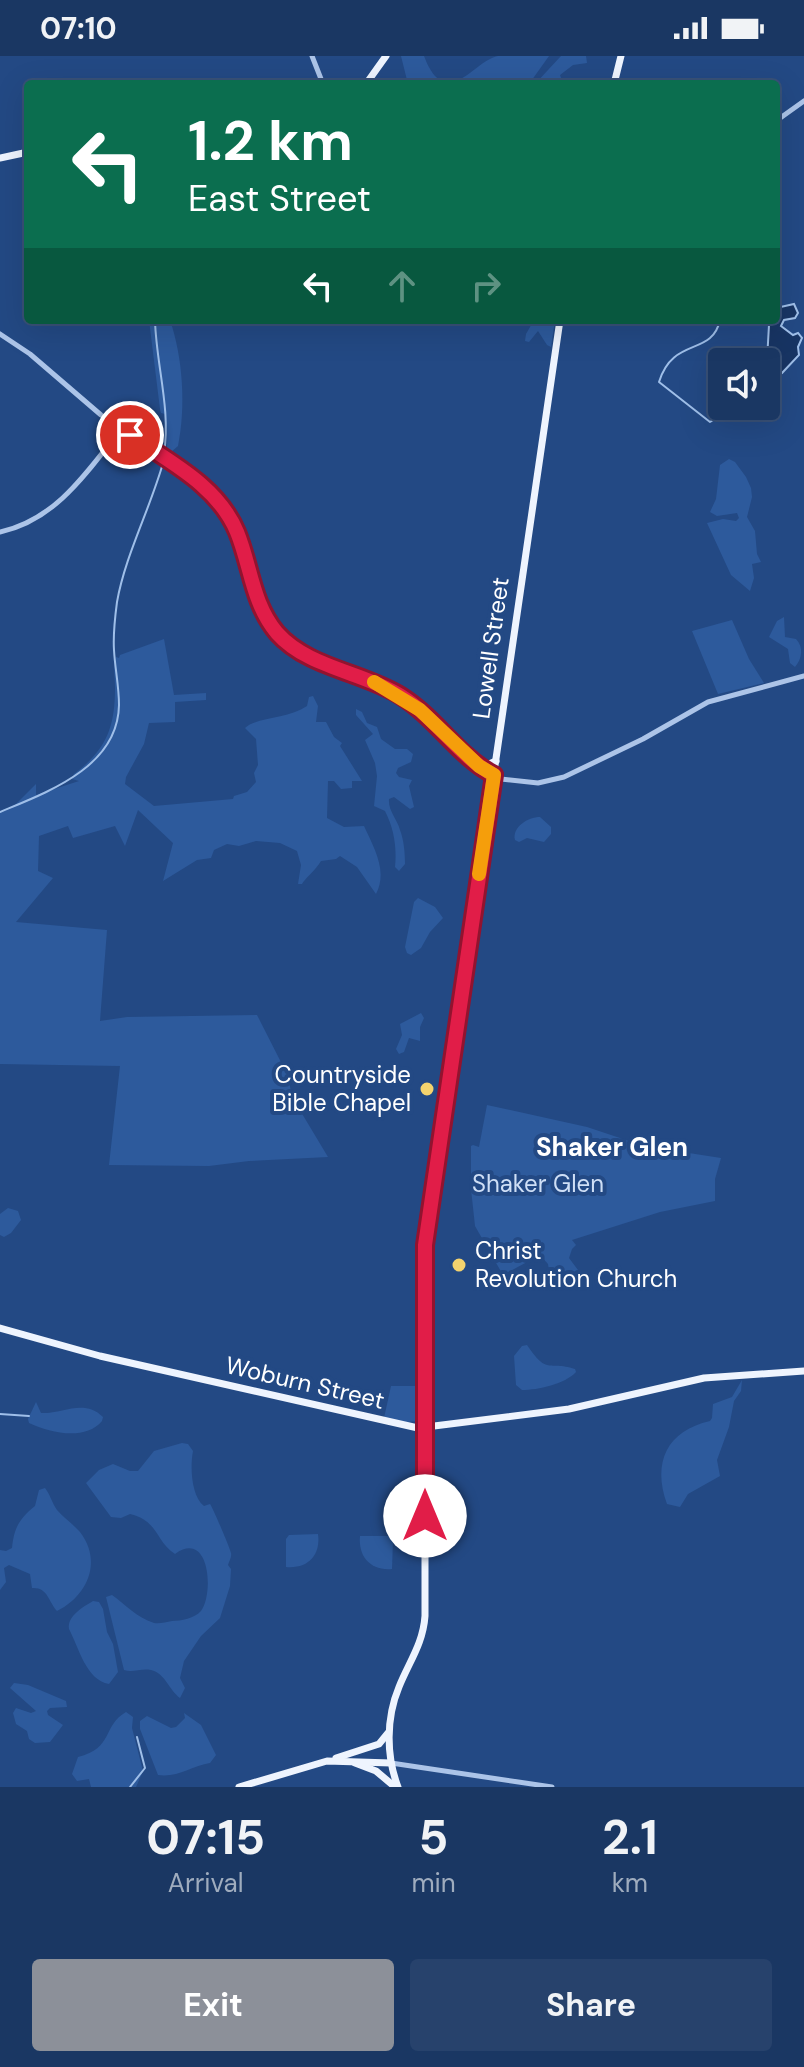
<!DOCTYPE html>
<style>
:root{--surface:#1a3763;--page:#27426c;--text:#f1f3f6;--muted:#9facbe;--line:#385178;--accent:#8c9099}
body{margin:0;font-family:"DM Sans",sans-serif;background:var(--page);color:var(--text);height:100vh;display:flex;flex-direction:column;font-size:30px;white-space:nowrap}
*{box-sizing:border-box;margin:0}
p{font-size:26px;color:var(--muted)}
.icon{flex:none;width:44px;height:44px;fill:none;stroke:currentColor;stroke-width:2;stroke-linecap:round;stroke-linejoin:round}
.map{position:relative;height:1731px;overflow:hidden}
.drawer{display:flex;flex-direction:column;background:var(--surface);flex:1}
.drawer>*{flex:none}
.banner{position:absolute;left:24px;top:24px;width:756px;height:244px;border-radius:8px;box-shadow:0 8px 32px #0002,0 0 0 2px var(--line);background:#0b6e4f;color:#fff;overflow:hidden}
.tools{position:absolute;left:708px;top:292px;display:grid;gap:16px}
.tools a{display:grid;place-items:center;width:72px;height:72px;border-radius:8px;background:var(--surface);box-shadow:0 8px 32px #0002,0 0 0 2px var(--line);font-size:40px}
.pin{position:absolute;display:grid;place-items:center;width:68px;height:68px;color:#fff;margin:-34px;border:4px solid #fff;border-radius:50%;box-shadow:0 2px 8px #0007}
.me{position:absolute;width:88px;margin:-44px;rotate:0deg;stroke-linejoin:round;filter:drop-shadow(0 0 6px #0008)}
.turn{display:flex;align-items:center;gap:28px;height:168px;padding:0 32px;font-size:36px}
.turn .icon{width:104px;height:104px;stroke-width:2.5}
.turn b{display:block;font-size:56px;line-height:68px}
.lanes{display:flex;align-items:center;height:76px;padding:0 32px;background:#0003;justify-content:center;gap:40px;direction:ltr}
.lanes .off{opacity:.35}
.eta{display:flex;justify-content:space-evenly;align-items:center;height:136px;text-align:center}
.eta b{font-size:48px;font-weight:700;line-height:56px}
.button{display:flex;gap:16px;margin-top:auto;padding:16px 32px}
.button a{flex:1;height:92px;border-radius:8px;background:var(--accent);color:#fff;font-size:32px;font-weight:700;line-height:92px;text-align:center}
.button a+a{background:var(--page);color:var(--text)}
.status{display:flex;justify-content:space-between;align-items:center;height:56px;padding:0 40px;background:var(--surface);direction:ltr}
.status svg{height:22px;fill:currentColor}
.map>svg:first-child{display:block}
.green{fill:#2d5a9c}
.water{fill:#183564;stroke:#9fbfe9;stroke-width:2}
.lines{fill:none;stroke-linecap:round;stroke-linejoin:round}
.stream{stroke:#9fbfe9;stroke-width:2}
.minor{stroke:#acc4e8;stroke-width:5}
.major{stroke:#eef4fe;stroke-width:7}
.route-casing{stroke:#92132f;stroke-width:20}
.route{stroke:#e11d48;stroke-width:14}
.slow{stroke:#f59e0b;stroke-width:14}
.poi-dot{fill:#f4d36e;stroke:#234984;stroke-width:3}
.labels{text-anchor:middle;stroke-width:8;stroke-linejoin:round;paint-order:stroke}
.street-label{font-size:24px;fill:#fff;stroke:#234984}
.poi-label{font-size:24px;fill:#fff;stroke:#234984;text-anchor:end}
.park-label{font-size:24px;fill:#cfdff6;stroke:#234984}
.neighbourhood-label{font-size:26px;font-weight:bold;fill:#fff;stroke:#234984}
</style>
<div class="status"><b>07:10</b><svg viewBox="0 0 49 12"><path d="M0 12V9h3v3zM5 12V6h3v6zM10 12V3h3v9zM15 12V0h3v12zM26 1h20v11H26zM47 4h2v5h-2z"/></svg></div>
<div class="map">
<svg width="804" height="1731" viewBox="0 0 804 1731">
<rect width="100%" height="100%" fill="#234984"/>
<g class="green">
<path d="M401 0H424C446 58 474 4 498 0 514 0 533 0 549 0L529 28H408Z"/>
<polygon points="561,0 586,0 587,7 573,9 560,19 563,28 535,28"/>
<path d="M149 264H170C183 302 186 351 178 390L171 396 167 395 165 358 161 357 160 353Z"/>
<polygon points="534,264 555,264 551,291 547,289 538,275 529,286 525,285 526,278"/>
<polygon points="729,403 735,406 746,421 751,432 752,441 747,461 755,475 757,498 761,506 752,508 754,522 750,535 731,519 707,467 723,463 736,465 739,462 737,457 717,460 710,456 716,443 720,409"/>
<path d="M784 561 785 581 796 583C804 591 802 603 795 611L790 607 788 593 769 581 777 565Z"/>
<polygon points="732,564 749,603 764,627 718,638 692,575"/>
<path d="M164 583 174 639 206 637V644L175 646V666L149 667 144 688 126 721 125 728 154 750 233 743 234 740 247 736 256 726 254 717 258 709 256 683 245 672C256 661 288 663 307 650L309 641 313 640 318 650 316 666H326L334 681 342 687 340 690 362 725H352V732L341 733 334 725H328L327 762 344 771 364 770C374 792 388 815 376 838L357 811 340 800 336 803 321 805C316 814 305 822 302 828H298L301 809 297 795 280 787 256 785 239 790 227 788 214 794 211 802 197 804 163 825 173 787 138 754 125 790 115 770 73 782 68 770 39 780 38 815 53 822 16 866 107 874 100 965 127 961 257 959 288 1020 292 1041 328 1101 249 1105 209 1110 109 1109 120 1010 0 1008V756L15 749 36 728V739L79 725 72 723 74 718C106 694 115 672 115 632 115 621 113 611 116 601L119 602 120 599Z"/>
<path d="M356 653 362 656 367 667 377 671 381 683 395 693H407L413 698 411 706 398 712 396 717 399 721 412 724 409 730 414 751 410 753 394 741 389 743C388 755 397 763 400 774 404 784 405 798 405 808L399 815 395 811C397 791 394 773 385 755L374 750 377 720 375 707 365 684 373 678 356 659Z"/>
<path d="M540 761 551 771V778L544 786 527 782 519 786 515 784C512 771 528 761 540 761Z"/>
<polygon points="418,842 435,851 443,862 430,876 421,892 411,899 407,897 405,891 414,846"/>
<polygon points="421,957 424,962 420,971 420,985 409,982 404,996 399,998 396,993 402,979 400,968"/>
<polygon points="487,1049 587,1071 644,1090 721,1102 715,1123 715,1145 660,1156 572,1184 576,1189 572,1193 569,1202 581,1218 579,1227 569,1222 551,1227 548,1208 540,1199 503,1219 475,1170 471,1133 471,1090 473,1089 479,1091"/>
<polygon points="8,1152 18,1155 21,1164 11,1177 4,1181 0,1179 0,1158"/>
<path d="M527 1289C548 1320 547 1304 575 1313L576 1316C565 1328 538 1334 522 1334L516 1329 514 1300 522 1290Z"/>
<path d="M742 1324 741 1335 734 1345 729 1371 717 1404 720 1420 688 1438 680 1451 667 1448C652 1406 667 1375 710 1365L712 1362 713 1348 732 1341Z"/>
<polygon points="391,1330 421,1330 419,1365 406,1366 384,1362"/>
<path d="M36 1346 41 1357C63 1358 84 1342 103 1361L102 1365C85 1385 51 1377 29 1367L28 1363Z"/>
<path d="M182 1387 188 1388 193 1395C190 1410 191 1440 204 1450L210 1448C212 1450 230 1492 231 1497 232 1501 229 1505 228 1509L231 1513 230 1530 220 1562 201 1580 184 1605 180 1622 185 1632 180 1642C169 1634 165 1617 151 1614 141 1612 133 1617 124 1614L106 1541 112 1539C126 1549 136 1561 154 1567 160 1568 166 1566 172 1565 181 1565 195 1562 201 1555 214 1538 210 1473 175 1498 155 1485 159 1465 130 1458L121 1462 111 1461 86 1427 99 1414 113 1408 130 1415H138L154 1395Z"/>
<path d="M45 1432C50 1438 52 1447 57 1454 64 1462 73 1468 80 1476 103 1506 87 1540 57 1555 48 1545 48 1531 32 1532L30 1518 9 1509 4 1512 6 1526 0 1534V1494L6 1495 12 1492C14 1472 19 1463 35 1450L39 1434Z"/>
<path d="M318 1478C321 1500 307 1513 286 1511V1483L289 1479Z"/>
<path d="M360 1480H389L393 1484 392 1513C371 1515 358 1501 360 1480Z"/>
<path d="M93 1545 99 1546 103 1553 107 1576 113 1588 118 1616 109 1628C86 1624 79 1592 69 1573 67 1560 83 1551 93 1545Z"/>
<polygon points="14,1627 28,1629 66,1645 67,1651 50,1652 47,1655 48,1659 63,1669 50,1686 35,1687 29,1683 27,1675 16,1668 13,1657 16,1652 31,1657 36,1655 10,1632"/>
<path d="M126 1656 133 1661 132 1672 143 1715 136 1731H91L89 1723 77 1725 72 1718 78 1701C114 1692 102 1670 126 1656Z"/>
<path d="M184 1657 201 1669 216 1699 210 1707C192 1710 177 1722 158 1719L140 1673V1665L147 1660 171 1672 176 1671 185 1662Z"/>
</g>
<polygon class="water" points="794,248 798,257 795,262 784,264 781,270 793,279 798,277 802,282 798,291 799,299 782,317 766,322 769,269 776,267 771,264 776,264 776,252"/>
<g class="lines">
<g class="stream">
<polyline points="503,23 509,28"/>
<polyline points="515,28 520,28"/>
<path d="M155 264C156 308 171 353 164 397"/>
<path d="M720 264C712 301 673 280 659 326L710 366 736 350"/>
<polyline points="766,333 775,325 773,320"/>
<path d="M0 756C48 736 118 711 119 649 119 630 115 613 114 594 113 579 115 561 117 546 125 500 150 453 163 407"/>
<polyline points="0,1358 29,1360"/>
<polyline points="130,1731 145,1712 137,1681"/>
</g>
<g class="minor">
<polyline points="312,0 323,28"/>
<polyline points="776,65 804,45"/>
<polyline points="0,278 30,298 101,359 193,422 215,441 238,478 258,545 268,564 285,584 313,602 401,640 438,668 479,710 501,723 538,727 564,721 643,683 708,646 804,620"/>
<path d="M0 476C56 464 87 416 121 373"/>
<polyline points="391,1707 552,1731"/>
</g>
<g class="major">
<polyline points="366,28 386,0"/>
<polyline points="614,28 621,0"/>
<polyline points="0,102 28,96"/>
<polyline points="482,711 496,705"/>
<polyline points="0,1272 100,1300 418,1372 569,1353 704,1322 804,1315"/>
<polyline points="336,1702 379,1688 388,1677"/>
<polyline points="355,1707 376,1715 395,1731"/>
<polyline points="239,1731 327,1705 391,1707"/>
<path d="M398 1731C386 1700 386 1662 399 1631 409 1606 423 1588 425 1560V1189L560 264"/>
</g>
</g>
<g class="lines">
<g class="route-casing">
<path id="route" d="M130 379C170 406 218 430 237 476 251 510 252 547 277 577 308 612 363 616 401 640 436 662 459 701 494 719L425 1189V1460"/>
</g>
<use href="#route" class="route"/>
<polyline class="slow" points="374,626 420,654 479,710 494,719 479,818"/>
</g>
<g class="poi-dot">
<circle cx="427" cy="1033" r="8"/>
<circle cx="459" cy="1209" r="8"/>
</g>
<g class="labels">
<g class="street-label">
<text transform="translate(491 592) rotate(-82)" y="8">Lowell Street</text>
<text transform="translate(305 1327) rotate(13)" y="8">Woburn Street</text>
</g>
<g class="poi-label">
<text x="411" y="1027">Countryside<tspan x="411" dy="28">Bible Chapel</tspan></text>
<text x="475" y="1203" text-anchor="start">Christ<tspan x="475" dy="28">Revolution Church</tspan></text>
</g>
<g class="park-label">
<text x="538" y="1136">Shaker Glen</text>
</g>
<g class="neighbourhood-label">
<text x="612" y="1100">Shaker Glen</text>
</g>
</g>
</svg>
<div class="tools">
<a><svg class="icon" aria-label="sound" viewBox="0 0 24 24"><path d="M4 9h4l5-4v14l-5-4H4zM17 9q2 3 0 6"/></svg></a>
</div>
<div class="pin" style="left:130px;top:379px;background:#d93025"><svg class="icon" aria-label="arrive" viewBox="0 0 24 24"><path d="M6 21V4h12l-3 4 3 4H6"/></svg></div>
<svg class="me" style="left:425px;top:1460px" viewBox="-20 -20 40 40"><circle r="19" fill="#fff"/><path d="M0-13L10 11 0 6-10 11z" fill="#e11d48"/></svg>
<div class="banner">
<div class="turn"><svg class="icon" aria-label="left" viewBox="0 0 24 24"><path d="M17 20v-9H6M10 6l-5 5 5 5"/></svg><div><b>1.2 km</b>East Street</div></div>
<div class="lanes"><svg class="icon" aria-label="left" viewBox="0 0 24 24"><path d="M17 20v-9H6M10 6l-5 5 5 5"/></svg><svg class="icon off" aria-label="ahead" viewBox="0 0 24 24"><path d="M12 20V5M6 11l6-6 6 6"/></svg><svg class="icon off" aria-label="right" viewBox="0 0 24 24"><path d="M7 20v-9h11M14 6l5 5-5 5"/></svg></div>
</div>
</div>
<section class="drawer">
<div class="eta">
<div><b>07:15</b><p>Arrival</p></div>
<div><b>5</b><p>min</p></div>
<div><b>2.1</b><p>km</p></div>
</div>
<div class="button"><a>Exit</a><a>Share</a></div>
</section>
